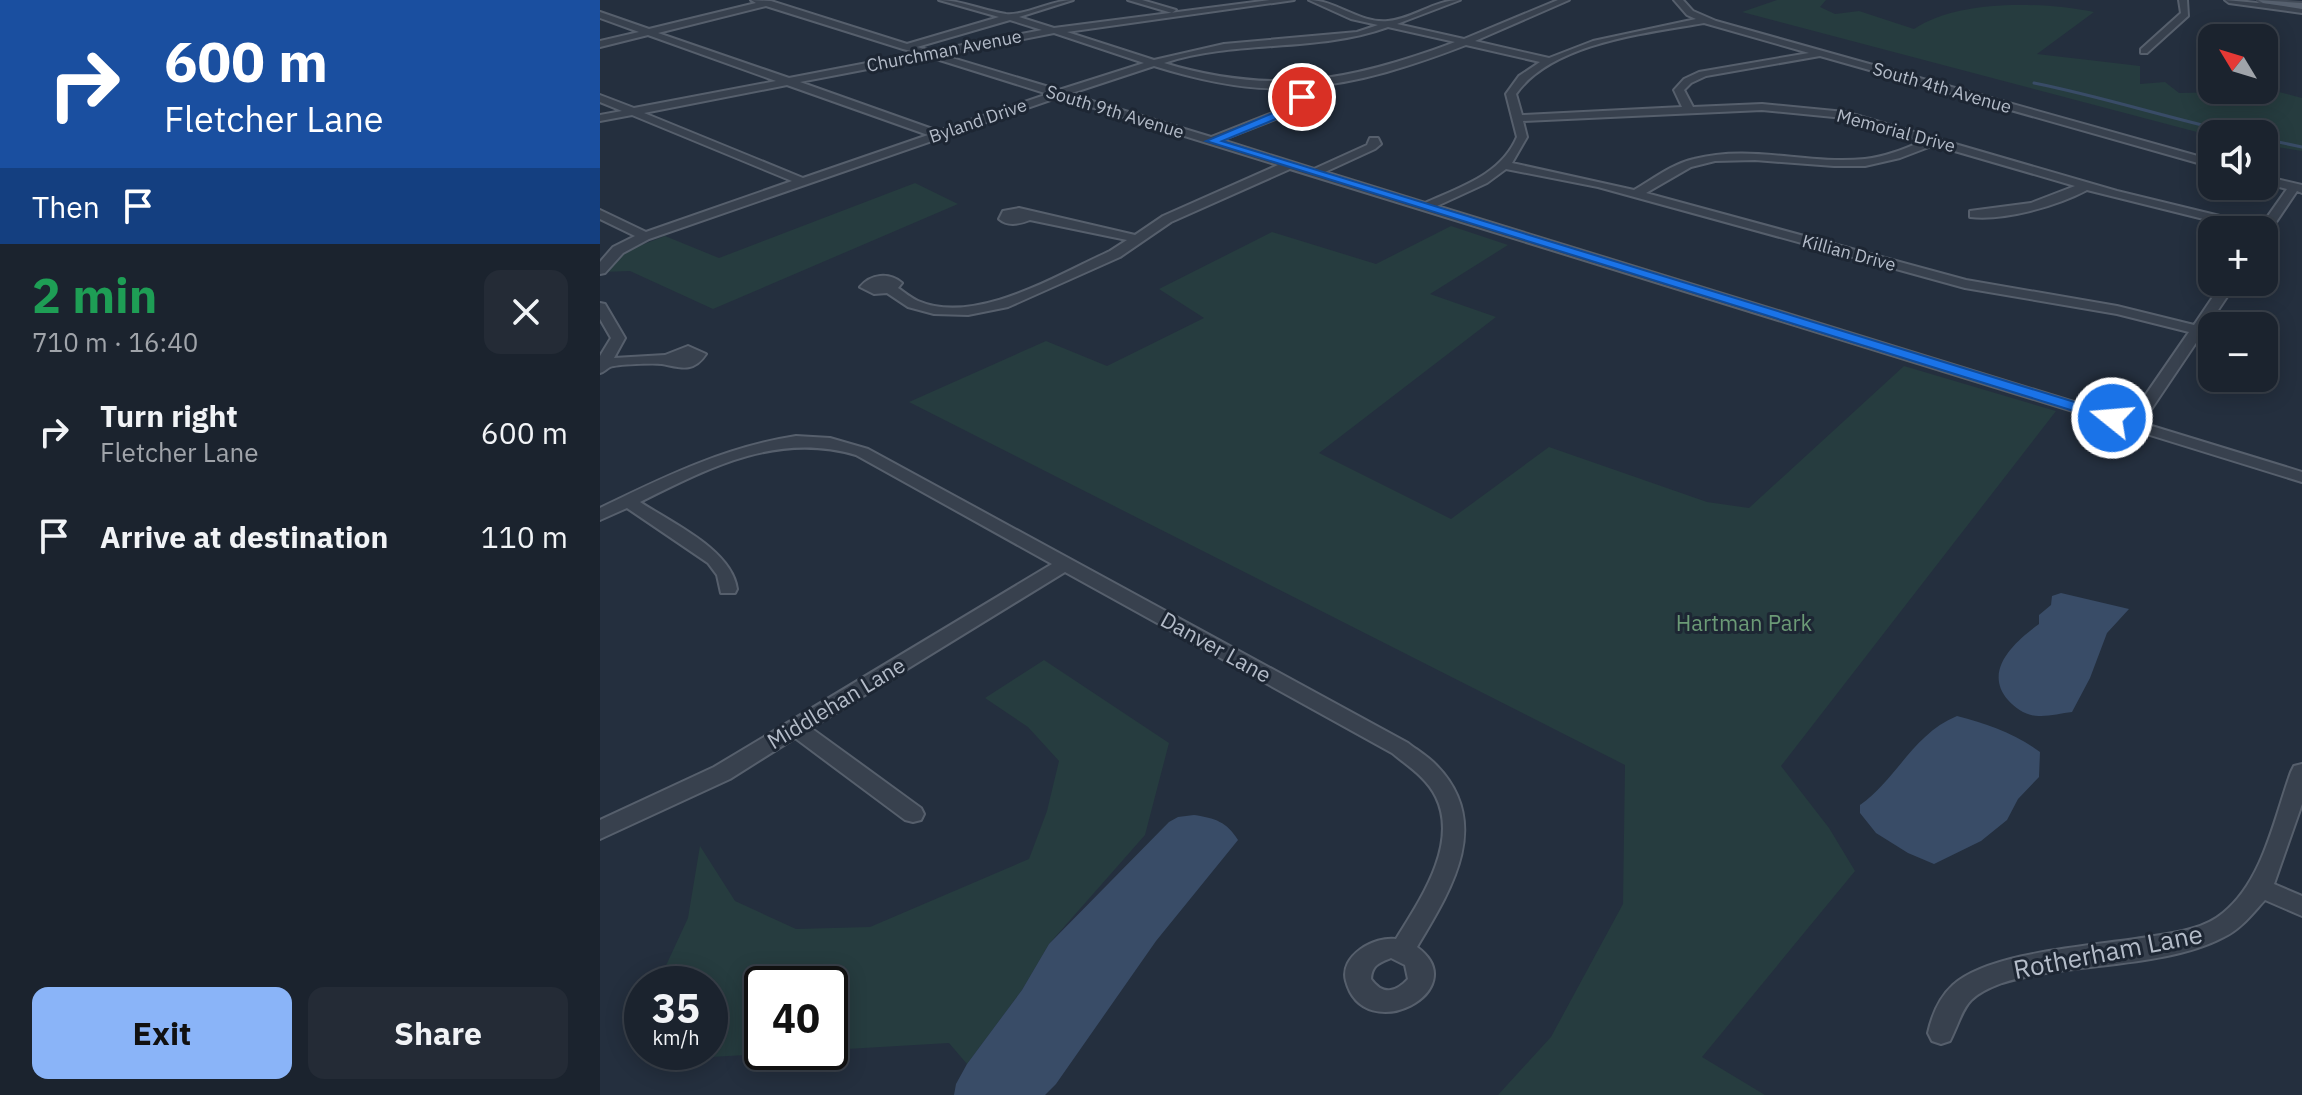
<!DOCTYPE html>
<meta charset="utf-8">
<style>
:root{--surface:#1b232e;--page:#242b36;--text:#f1f3f6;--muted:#a0a4aa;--line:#39404a;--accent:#8ab4f8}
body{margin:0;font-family:"IBM Plex Sans",sans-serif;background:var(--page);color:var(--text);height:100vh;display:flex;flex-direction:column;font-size:30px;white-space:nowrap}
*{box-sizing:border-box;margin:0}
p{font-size:26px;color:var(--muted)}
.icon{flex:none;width:44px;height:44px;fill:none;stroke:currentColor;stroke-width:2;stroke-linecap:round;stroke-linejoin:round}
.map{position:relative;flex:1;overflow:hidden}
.panel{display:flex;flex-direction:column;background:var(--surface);width:600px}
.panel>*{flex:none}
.hud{background:#1a4fa0;color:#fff;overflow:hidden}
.needle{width:52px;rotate:308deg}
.controls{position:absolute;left:1598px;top:24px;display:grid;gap:16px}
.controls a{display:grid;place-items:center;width:80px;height:80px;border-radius:16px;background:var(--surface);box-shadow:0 4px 20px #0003,0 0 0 2px var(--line);font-size:40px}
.speed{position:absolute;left:24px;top:966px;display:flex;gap:16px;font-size:40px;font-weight:700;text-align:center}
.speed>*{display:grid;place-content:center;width:104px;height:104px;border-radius:50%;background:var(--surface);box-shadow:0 4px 20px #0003,0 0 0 2px var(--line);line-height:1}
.speed small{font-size:20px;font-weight:400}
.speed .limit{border:4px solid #111;border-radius:12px;background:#fff;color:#111}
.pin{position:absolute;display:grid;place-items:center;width:68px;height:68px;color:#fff;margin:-34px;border:4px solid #fff;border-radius:50%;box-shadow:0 2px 8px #0007}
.me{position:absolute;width:88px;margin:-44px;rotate:287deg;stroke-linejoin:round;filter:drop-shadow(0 0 6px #0008)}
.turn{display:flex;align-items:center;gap:28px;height:168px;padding:0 32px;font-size:36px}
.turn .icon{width:104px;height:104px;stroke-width:2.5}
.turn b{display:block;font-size:56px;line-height:68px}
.then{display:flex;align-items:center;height:76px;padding:0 32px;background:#0003;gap:16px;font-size:30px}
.round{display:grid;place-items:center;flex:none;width:84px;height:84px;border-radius:16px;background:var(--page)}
.overview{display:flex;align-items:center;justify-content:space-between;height:136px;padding:0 32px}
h1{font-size:48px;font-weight:800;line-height:60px;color:#1e9e55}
.action{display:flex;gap:16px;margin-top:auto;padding:16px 32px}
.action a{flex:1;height:92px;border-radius:16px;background:var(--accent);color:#111;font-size:32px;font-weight:800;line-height:92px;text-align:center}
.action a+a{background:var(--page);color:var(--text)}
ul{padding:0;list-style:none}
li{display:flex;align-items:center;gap:24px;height:104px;padding:0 32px}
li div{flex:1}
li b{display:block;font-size:30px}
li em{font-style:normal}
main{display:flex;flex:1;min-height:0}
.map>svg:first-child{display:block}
.green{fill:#263c3f}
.water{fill:#394c67}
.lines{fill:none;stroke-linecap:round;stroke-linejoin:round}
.stream{stroke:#394c67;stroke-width:3}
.minor-casing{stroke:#565f6c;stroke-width:4}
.major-casing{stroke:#414a57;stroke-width:4}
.minor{fill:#38414e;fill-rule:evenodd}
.major{fill:#56606e;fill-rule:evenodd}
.route{fill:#1a73e8;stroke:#114b97;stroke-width:2}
.labels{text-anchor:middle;stroke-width:6;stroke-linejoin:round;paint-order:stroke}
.far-street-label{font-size:18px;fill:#b4bcc9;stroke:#1d2633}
.park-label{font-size:22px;fill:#6b9a76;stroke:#1d2633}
.street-label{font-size:22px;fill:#b4bcc9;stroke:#1d2633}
.near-street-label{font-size:26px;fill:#b4bcc9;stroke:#1d2633}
</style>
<main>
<section class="panel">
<div class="hud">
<div class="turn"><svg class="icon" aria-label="right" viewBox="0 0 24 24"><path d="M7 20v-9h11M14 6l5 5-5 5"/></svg><div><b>600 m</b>Fletcher Lane</div></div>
<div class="then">Then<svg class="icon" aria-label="arrive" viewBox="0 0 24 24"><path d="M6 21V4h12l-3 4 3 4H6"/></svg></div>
</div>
<div class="overview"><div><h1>2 min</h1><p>710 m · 16:40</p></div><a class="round"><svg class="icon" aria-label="close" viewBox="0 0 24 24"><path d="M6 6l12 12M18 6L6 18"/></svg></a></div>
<ul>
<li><svg class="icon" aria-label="right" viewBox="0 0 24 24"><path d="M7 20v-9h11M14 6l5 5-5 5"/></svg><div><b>Turn right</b><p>Fletcher Lane</p></div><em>600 m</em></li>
<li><svg class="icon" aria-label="arrive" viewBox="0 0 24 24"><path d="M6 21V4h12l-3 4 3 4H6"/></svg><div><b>Arrive at destination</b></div><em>110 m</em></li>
</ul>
<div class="action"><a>Exit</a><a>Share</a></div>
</section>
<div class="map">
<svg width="1702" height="1095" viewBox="0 0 1702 1095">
<rect width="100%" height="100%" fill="#242f3e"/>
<g class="green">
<path d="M1177 0H1226L1220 7 1235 14 1259 11 1314 29C1356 0 1438 1 1494 12L1437 54 1540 66V84L1565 82 1579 93 1675 91 1702 98V151L1664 145V134L1612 136 1142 12Z"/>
<polygon points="315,183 358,204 113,309 30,271 3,272 26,251 65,236 119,258"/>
<polygon points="851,226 908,245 830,294 896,317 719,453 851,519 949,447 1107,502 1149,508 1304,366 1456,411 1181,766 1229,828 1255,871 1102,1057 1165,1095 898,1095 951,1037 1023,904 1025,765 309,402 446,341 507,366 604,318 559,289 672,232 776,264"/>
<polygon points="444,660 569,743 545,835 449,944 422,990 367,1064 349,1043 230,1050 230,984 162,984 162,1052 200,1052 93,1058 85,1052 110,1052 110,984 62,984 63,972 88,918 100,846 135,901 196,929 270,927 429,859 447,811 459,761 428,727 385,698"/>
</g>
<g class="water">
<path d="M1461 593 1529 609 1507 633 1490 678 1472 712C1462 713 1451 716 1441 716 1428 717 1416 709 1408 700 1382 670 1416 641 1439 624V615L1451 605 1452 596Z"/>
<path d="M1357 716C1387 724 1414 733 1440 752L1439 777 1418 799 1407 820 1381 841 1334 864 1308 853 1276 833 1260 813V805C1297 779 1313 734 1357 716Z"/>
<path d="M594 815C615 818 627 822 638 840L556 941 456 1084 445 1095H354L356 1084 367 1064 422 990 449 944 569 822 578 817Z"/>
</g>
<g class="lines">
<g class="stream">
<path d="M1434 83C1504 97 1571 119 1640 134"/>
<polyline points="1664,139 1702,147"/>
</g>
<g class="minor-casing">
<g id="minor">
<path d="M151 0 171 1 307 44 399 17 339 0C362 0 383 11 406 14 425 16 451 0 473 0L419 17 454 28 670 0H694L467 32 554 60 624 44 757 32 778 25 751 19 709 0C736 0 760 24 788 21 813 19 834 0 860 0L797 24 864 39 958 0H969L875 41 949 58 993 41 1096 19 1087 15 1074 0H1083L1093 11 1116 21 1612 160V167L1220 56 1106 76 1091 83 1084 90 1093 107 1162 104 1245 112 1517 191 1661 226 1687 189 1664 183V176L1702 185V193L1697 191 1668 234 1664 235V230H1648L1487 190C1457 206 1404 221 1370 217V211L1431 203 1475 186 1334 145 1300 158 1265 166H1234L1155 160 1115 161 1091 167 1046 193 1366 280 1517 306 1594 325 1623 282H1637L1542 423 1702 472V482L690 169 571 222 520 257 408 307 368 315 334 314 308 307 287 293 274 294 260 287C271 274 289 272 302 283L298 288C304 292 311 298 318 301 376 326 459 274 510 251L527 240 430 220C420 224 408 227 399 219L403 211 419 208 535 235 563 216 678 165 459 97 49 239 23 253 5 273 0 274V262L13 247 35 236 0 219V210L46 232 192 181 32 115 0 121V115L22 111 0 102V95L34 108 176 81 48 35 0 47V41L39 32 0 18V12L49 29 156 3ZM166 6 303 49 319 53 189 78 58 33ZM410 20 442 30 331 51 317 47ZM1104 23 1209 53 1099 72 1084 79 1074 90 1082 107 922 115 916 94C952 43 1046 33 1104 23ZM788 27 855 42C751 81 673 96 564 63 637 39 716 53 788 27ZM454 33 544 63 459 90 342 55ZM866 45 940 62 919 76 906 94 917 137C901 175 860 187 825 203L725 172 775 149 781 144 778 138H770L767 145 714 169 622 140 688 114 707 97 705 87C760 83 814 65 866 45ZM330 57 448 94 338 131 200 82ZM554 66C599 80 647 91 695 88L697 96 680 110 611 137 469 94ZM187 85 328 135 203 178 44 113ZM1162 110 1244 118 1323 141C1304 149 1285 157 1265 159 1207 165 1151 144 1094 159 1072 164 1053 179 1034 190L912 163 927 137 923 121ZM906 169 998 187 1365 288 1517 314 1589 332 1529 419 837 206 887 183Z"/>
<polygon points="528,0 542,0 576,10 572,13"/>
<polygon points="1579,0 1587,0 1588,16 1547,53 1541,53 1541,49 1581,13"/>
<polygon points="1625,0 1702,7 1702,13 1629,3"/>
<path d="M0 303 5 304 25 338 14 358 65 355 88 346 106 354C93 374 79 367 62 364 55 363 16 364 10 367 6 369 4 372 0 373V356L11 338 0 319Z"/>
<path d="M196 436 230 438 268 449 808 743C817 750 829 757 837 766 893 824 851 890 817 947 876 990 764 1049 746 981 739 956 774 936 796 939 820 900 859 844 836 797 827 778 808 766 792 753L465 572 211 728 321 808 324 814 321 820 313 822 305 820 195 738 130 779 0 839V820L114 767 452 564 256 455C177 432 110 467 40 502 72 523 132 550 137 589L135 593H121L117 575 108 563 27 508 0 520V508C64 477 125 447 196 436ZM791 958 805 965 808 979C796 992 783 996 771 979 772 965 779 963 791 958Z"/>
<path d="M1702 764V804L1674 884 1702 896V916L1665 900C1652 914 1641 929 1624 937 1564 969 1468 962 1402 983 1362 998 1366 1008 1350 1041L1341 1044 1332 1041 1328 1033C1332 1015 1339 998 1353 985 1391 951 1496 946 1548 937 1573 933 1603 930 1623 913 1663 881 1674 819 1691 772L1694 766Z"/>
</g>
</g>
<g class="major-casing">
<polygon id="major" points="1658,0 1702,3 1702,9 1663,3"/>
</g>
<use href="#minor" class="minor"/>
<use href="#major" class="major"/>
</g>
<polygon class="route" points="699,95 707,97 688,114 622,141 1517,415 1520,418 1512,423 1506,421 606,141 680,110"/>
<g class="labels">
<g class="far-street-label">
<text transform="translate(344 51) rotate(-11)" y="6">Churchman Avenue</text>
<text transform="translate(1342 88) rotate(16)" y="6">South 4th Avenue</text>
<text transform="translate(515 112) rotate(17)" y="6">South 9th Avenue</text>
<text transform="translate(378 121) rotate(-19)" y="6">Byland Drive</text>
<text transform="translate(1296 131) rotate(15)" y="6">Memorial Drive</text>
<text transform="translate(1249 253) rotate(15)" y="6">Killian Drive</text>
</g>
<g class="park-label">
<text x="1144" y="631">Hartman Park</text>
</g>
<g class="street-label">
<text transform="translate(616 647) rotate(29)" y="8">Danver Lane</text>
<text transform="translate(236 703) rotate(-31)" y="8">Middlehan Lane</text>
</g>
<g class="near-street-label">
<text transform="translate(1508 952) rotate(-11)" y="9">Rotherham Lane</text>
</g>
</g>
</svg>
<div class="controls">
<a><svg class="needle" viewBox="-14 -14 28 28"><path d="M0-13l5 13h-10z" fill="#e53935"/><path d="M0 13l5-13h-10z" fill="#a0a4aa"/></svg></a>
<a><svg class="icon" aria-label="sound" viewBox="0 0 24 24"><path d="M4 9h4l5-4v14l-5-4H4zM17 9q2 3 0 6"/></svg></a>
<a>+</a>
<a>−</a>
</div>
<div class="speed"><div>35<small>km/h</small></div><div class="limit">40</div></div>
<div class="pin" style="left:702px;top:97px;background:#d93025"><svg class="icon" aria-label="arrive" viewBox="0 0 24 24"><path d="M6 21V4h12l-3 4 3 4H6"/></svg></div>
<svg class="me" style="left:1512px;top:418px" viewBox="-20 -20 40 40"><circle r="17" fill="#1a73e8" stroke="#fff" stroke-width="3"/><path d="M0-11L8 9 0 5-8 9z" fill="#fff"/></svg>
</div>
</main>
